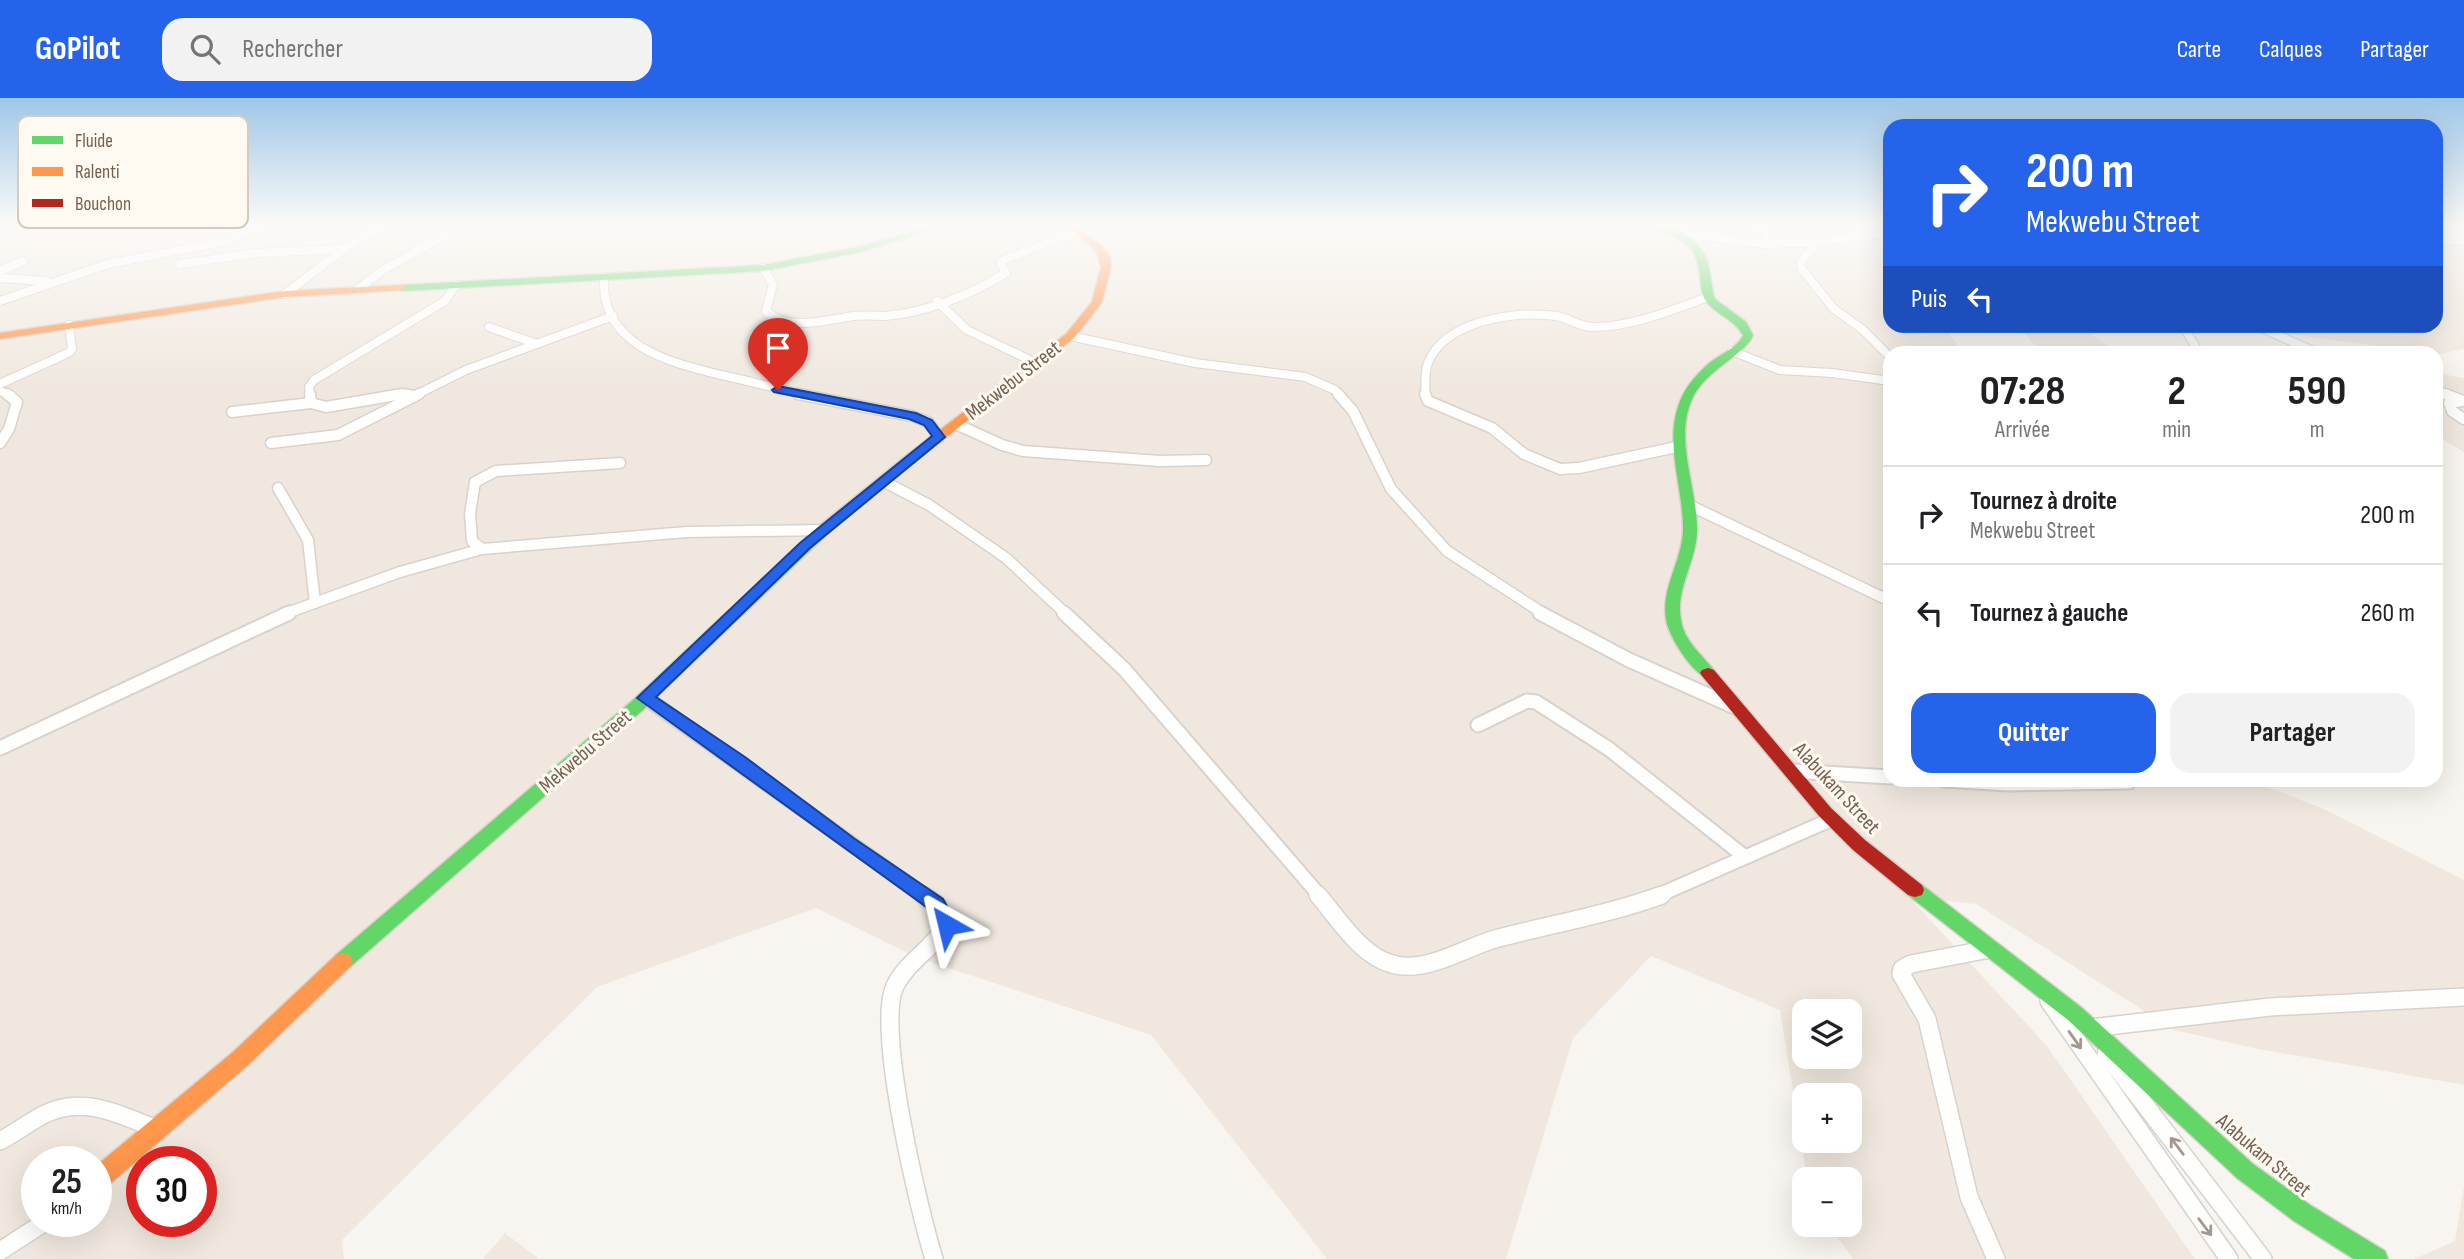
<!DOCTYPE html>
<html lang="fr">
<meta charset="utf-8">
<style>
:root{--surface:#fff;--page:#f2f2f2;--text:#202124;--muted:#757577;--line:#e0e0e0;--accent:#2563eb}
body{margin:0;font-family:"Sofia Sans Condensed",sans-serif;background:var(--page);color:var(--text);height:100vh;display:flex;flex-direction:column;font-size:26px;white-space:nowrap}
*{box-sizing:border-box;margin:0}
p{font-size:23px;color:var(--muted)}
.icon{flex:none;width:38px;height:38px;fill:none;stroke:currentColor;stroke-width:2;stroke-linecap:round;stroke-linejoin:round}
.map{position:relative;flex:1;overflow:hidden}
.side{position:absolute;left:1883px;top:248px;width:560px;height:441px;display:flex;flex-direction:column;background:var(--surface);border-radius:21px;box-shadow:0 7px 28px #0002}
.side>*{flex:none}
.top-card{position:absolute;left:1883px;top:21px;width:560px;height:214px;border-radius:21px;box-shadow:0 7px 28px #0002;background:#2563eb;color:#fff;overflow:hidden}
.tools{position:absolute;left:1792px;top:901px;display:grid;gap:14px}
.tools a{display:grid;place-items:center;width:70px;height:70px;border-radius:14px;background:var(--surface);box-shadow:0 7px 28px #0002;font-size:35px}
.speed{position:absolute;left:21px;top:1048px;display:flex;gap:14px;font-size:35px;font-weight:700;text-align:center}
.speed>*{display:grid;place-content:center;width:91px;height:91px;border-radius:50%;background:var(--surface);box-shadow:0 7px 28px #0002;line-height:1}
.speed small{font-size:18px;font-weight:400}
.speed .limit{border:10px solid #d22;background:#fff;color:#111}
.pin{position:absolute;display:grid;place-items:center;width:60px;height:60px;color:#fff;margin:-72px -30px;border-radius:50% 50% 50% 0;rotate:-45deg;box-shadow:0 0 7px #0007}
.pin .icon{rotate:45deg}
.me{position:absolute;width:77px;margin:-38px;rotate:323deg;stroke-linejoin:round;filter:drop-shadow(0 0 5px #0008)}
.turn{display:flex;align-items:center;gap:24px;height:147px;padding:0 28px;font-size:32px}
.turn .icon{width:91px;height:91px;stroke-width:2.5}
.turn b{display:block;font-size:49px;line-height:60px}
.then{display:flex;align-items:center;height:66px;padding:0 28px;background:#0003;gap:14px;font-size:26px}
.eta{display:flex;justify-content:space-evenly;align-items:center;height:119px;text-align:center}
.eta b{font-size:42px;font-weight:700;line-height:49px}
.cta{display:flex;gap:14px;margin-top:auto;padding:14px 28px}
.cta a{flex:1;height:80px;border-radius:21px;background:var(--accent);color:#fff;font-size:28px;font-weight:700;line-height:80px;text-align:center}
.cta a+a{background:var(--page);color:var(--text)}
ul{padding:0;list-style:none}
li{display:flex;align-items:center;gap:21px;height:98px;padding:0 28px;border-top:2px solid var(--line)}
li div{flex:1}
li b{display:block;font-size:26px}
li em{font-style:normal}
header{display:flex;align-items:center;gap:42px;box-sizing:border-box;height:98px;padding:0 35px;background:var(--accent);color:#fff}
header strong{font-size:33px}
nav{display:flex;gap:38px;margin-inline-start:auto;font-size:24px}
.search{width:490px;height:63px;background:var(--page);display:flex;align-items:center;gap:18px;box-sizing:border-box;padding:0 24px;border-radius:21px;color:var(--muted);font-size:26px}
.map>svg:first-child{display:block}
.residential{fill:#f0e8de;fill-rule:evenodd}
.lines{fill:none;stroke-linecap:round;stroke-linejoin:round}
.street-far3-casing{stroke:#d7d2cd;stroke-width:10}
.street-far2-casing{stroke:#d7d2cd;stroke-width:13}
.street-far1-casing{stroke:#d7d2cd;stroke-width:17}
.street-casing{stroke:#d7d2cd;stroke-width:20}
.fast-casing{stroke:#d6d1ca;stroke-width:3}
.slow-casing{stroke:#d6d1ca;stroke-width:3}
.jam-casing{stroke:#d6d1ca;stroke-width:3}
.street-far3{stroke:#fefefd;stroke-width:8}
.street-far2{stroke:#fefefd;stroke-width:10}
.street-far1{stroke:#fefefd;stroke-width:13}
.street{stroke:#fefefd;stroke-width:17}
.fast{fill:#63d668;fill-rule:evenodd}
.slow{fill:#ff974d;fill-rule:evenodd}
.jam{fill:#b3261e;fill-rule:evenodd}
.oneway{stroke:#a6978c}
.route{fill:#2563eb;stroke:#184099;stroke-width:2}
.labels{text-anchor:middle;stroke-width:6;stroke-linejoin:round;paint-order:stroke}
.street-label{font-size:21px;fill:#765f4f;stroke:#fefaf2}
.key{fill:#fefaf2;stroke:#d5ccc1;stroke-width:2}
.key-label{font-size:19px;fill:#765f4f}
</style>
<header>
<strong>GoPilot</strong>
<div class="search"><svg class="icon" aria-label="search" viewBox="0 0 24 24"><circle cx="10" cy="10" r="6"/><path d="M15 15l6 6"/></svg>Rechercher</div>
<nav><a>Carte</a><a>Calques</a><a>Partager</a></nav>
</header>
<div class="map">
<svg width="2464" height="1161" viewBox="0 0 2464 1161">
<rect width="100%" height="100%" fill="#f8f5f0"/>
<g class="residential">
<path d="M0 127H1890V228H1947V233L1964 255 1890 256V682L2253 683 2326 712 2464 782V987L2253 950 2174 932 1976 806 1909 799 2047 948 2195 1161H1853L1829 1127H1850V1082L1807 1081 1780 912 1651 858 1573 940 1506 1161H1327L1151 937 918 860 816 810 597 889 342 1142 344 1161H0ZM1804 914H1850V959H1804ZM1804 998H1850V1043H1804ZM37 1064H96V1124H37ZM142 1064H201V1124H142Z"/>
<polygon points="2436,127 2464,127 2464,251 2440,256 2258,232 2249,228 2436,228"/>
<polygon points="2018,228 2080,228 2110,249 2131,255 2042,255"/>
<polygon points="2436,275 2464,280 2464,354 2436,337"/>
<polygon points="2464,1088 2464,1161 2414,1161 2455,1143"/>
<polygon points="505,1135 539,1161 483,1161"/>
</g>
<g class="lines">
<g class="street-far3-casing">
<g id="street-far3">
<polyline points="1757,127 1772,146"/>
<polyline points="1676,134 1762,146 1802,145 1890,135"/>
<polyline points="2436,142 2464,143"/>
<polyline points="1807,144 1812,150 1801,164 1801,170 1834,211 1862,231 1890,259"/>
<polyline points="180,166 256,155 344,151"/>
<path d="M763 170 773 186 766 213C788 234 826 222 853 218 864 217 875 218 885 218 926 215 972 196 1006 175L1001 166 1003 162 1078 133"/>
<polyline points="0,173 23,163"/>
<path d="M604 179C600 248 669 264 721 277 750 283 778 291 806 297"/>
<polyline points="0,180 46,183"/>
<polyline points="358,191 383,172 444,138"/>
<polyline points="285,196 344,151 384,127"/>
<polyline points="0,203 108,166 225,143 265,127"/>
<polyline points="937,203 967,232 1036,265"/>
<polyline points="2183,228 2200,256"/>
<polyline points="2257,228 2320,256"/>
<polyline points="489,229 537,246"/>
<polyline points="1070,238 1195,265 1305,279 1335,292 1340,297"/>
<polyline points="1732,253 1780,272 1832,275 1890,283"/>
<polyline points="0,286 70,254 72,251 69,227"/>
<polyline points="2436,292 2450,297"/>
<polyline points="0,293 11,297"/>
<polyline points="310,297 309,289 314,282 445,203 456,187"/>
<polyline points="394,297 410,297"/>
<polyline points="416,297 466,272 613,218"/>
<path d="M1425 297C1426 287 1424 275 1428 265 1445 222 1517 212 1557 218 1570 221 1580 229 1593 229 1631 229 1673 212 1708 199"/>
</g>
</g>
<g class="street-far2-casing">
<g id="street-far2">
<polyline points="310,296 311,305 326,309 402,296 414,298"/>
<polyline points="798,296 912,318 928,324 939,339"/>
<polyline points="1338,296 1353,313 1391,391 1447,453 1544,516"/>
<polyline points="1425,296 1428,303 1492,330 1524,356 1560,371 1579,370 1681,348"/>
<polyline points="2445,296 2461,302"/>
<polyline points="2462,303 2449,305 2452,313 2464,321"/>
<polyline points="232,314 311,305"/>
<polyline points="956,326 1002,347 1023,353 1160,363 1206,362"/>
<polyline points="0,345 9,331 17,304 7,296"/>
<polyline points="271,345 338,337 419,296"/>
<polyline points="883,383 929,407 1006,460 1066,516"/>
<polyline points="278,390 308,442 315,505"/>
<polyline points="1689,407 1890,503"/>
<polyline points="482,451 472,443 470,416 475,384 496,373 620,365"/>
<polyline points="284,516 400,474 482,451 687,434 823,432"/>
</g>
</g>
<g class="street-far1-casing">
<g id="street-far1">
<polyline points="1064,515 1124,571 1320,798"/>
<polyline points="1540,515 1629,562 1737,610"/>
<polyline points="646,600 925,798"/>
<polyline points="1478,627 1527,603 1536,604 1609,651 1745,759"/>
<polyline points="0,650 289,515"/>
<polyline points="1792,673 1890,679"/>
<polyline points="1944,682 2009,686 2129,684"/>
<polyline points="1657,798 1832,721"/>
</g>
</g>
<g class="street-casing">
<g id="street">
<path d="M923 797 936 806 947 827C934 850 907 863 895 888 875 929 919 1112 934 1161"/>
<path d="M1318 797C1338 820 1361 858 1392 866 1425 876 1464 850 1495 841 1551 826 1607 817 1662 797"/>
<polyline points="1990,851 1911,866 1902,871 1901,876 1927,921 1969,1099 1996,1161"/>
<polyline points="2049,903 2229,1161"/>
<polyline points="2091,930 2270,909 2464,899"/>
<polyline points="2106,956 2263,1161"/>
<path d="M0 1043C15 1035 28 1025 43 1017 83 996 121 1017 159 1032"/>
<polyline points="0,1153 45,1124"/>
</g>
</g>
<g class="fast-casing">
<g id="fast">
<polygon points="935,127 947,127 861,154 763,173 402,193 397,190 402,187 763,167 857,149"/>
<path d="M1642 127C1667 125 1698 136 1707 162 1711 175 1711 189 1715 201L1746 224 1753 237C1749 253 1707 272 1694 297 1672 339 1698 389 1697 434 1696 464 1675 492 1681 522 1684 544 1704 558 1716 575L1708 580C1692 576 1668 537 1666 521 1661 490 1682 463 1683 433 1684 392 1664 346 1679 306 1684 291 1695 278 1707 267 1717 258 1739 249 1743 237 1734 221 1716 217 1706 203 1700 195 1701 181 1699 171 1692 133 1666 142 1642 127Z"/>
<polygon points="823,428 830,432 828,435 644,611 350,869 343,871 336,869 333,863 336,857 632,603 818,429"/>
<polygon points="1915,785 1922,787 2082,910 2253,1066 2310,1107 2385,1153 2388,1161 2354,1161 2294,1123 2237,1080 2068,922 1908,797 1906,792 1908,787"/>
</g>
</g>
<g class="slow-casing">
<g id="slow">
<polygon points="1066,127 1075,127 1103,149 1110,159 1111,169 1102,204 1074,240 914,364 828,435 818,435 816,432 818,429 906,358 1066,236 1092,204 1101,169 1096,153"/>
<polygon points="402,187 405,188 405,192 285,199 0,241 0,235 285,193"/>
<polygon points="343,855 350,857 353,863 350,869 248,967 104,1091 96,1094 96,1068 232,955 336,857"/>
</g>
</g>
<g class="jam-casing">
<polygon id="jam" points="1708,570 1714,572 1831,710 1865,742 1922,787 1924,792 1922,797 1915,799 1908,797 1853,752 1819,718 1702,578 1700,575 1702,572"/>
</g>
<use href="#street-far3" class="street-far3"/>
<use href="#street-far2" class="street-far2"/>
<use href="#street-far1" class="street-far1"/>
<use href="#street" class="street"/>
<use href="#fast" class="fast"/>
<use href="#slow" class="slow"/>
<use href="#jam" class="jam"/>
</g>
<defs><path id="oneway-shaft" d="M-6 0H5M1.5-3L5.5 0L1.5 3" fill="none" stroke-width="1.6" stroke-linecap="round" stroke-linejoin="round" transform="scale(1.75)"/></defs>
<g class="oneway">
<use href="#oneway-shaft" transform="translate(2075 942) rotate(55)"/>
<use href="#oneway-shaft" transform="translate(2177 1048) rotate(-127)"/>
<use href="#oneway-shaft" transform="translate(2205 1129) rotate(53)"/>
</g>
<linearGradient id="sky" x2="0" y2="1"><stop stop-color="#9fc7e8"/><stop offset="0.44" stop-color="#fcfaf8"/><stop offset="1" stop-color="#fcfaf8" stop-opacity="0"/></linearGradient>
<rect width="2464" height="289" fill="url(#sky)"/>
<polygon class="route" points="778,288 916,315 932,322 945,339 810,450 656,599 745,659 855,741 943,801 957,827 954,833 947,835 940,833 929,811 637,600 800,445 932,338 924,327 909,321 774,294 772,292"/>
<g class="labels">
<g class="street-label">
<text transform="translate(1013 282) rotate(-38)" y="7">Mekwebu Street</text>
<text transform="translate(585 653) rotate(-41)" y="7">Mekwebu Street</text>
<text transform="translate(1837 690) rotate(47)" y="7">Alabukam Street</text>
<text transform="translate(2264 1057) rotate(40)" y="7">Alabukam Street</text>
</g>
</g>
<rect x="18" y="18" width="230" height="112" rx="10" class="key"/>
<rect x="32" y="38" width="31" height="8" fill="#63d668"/>
<rect x="32" y="69" width="31" height="9" fill="#ff974d"/>
<rect x="32" y="101" width="31" height="8" fill="#b3261e"/>
<g class="key-label">
<text x="75" y="49">Fluide</text>
<text x="75" y="80">Ralenti</text>
<text x="75" y="112">Bouchon</text>
</g>
</svg>
<div class="tools">
<a><svg class="icon" aria-label="layers" viewBox="0 0 24 24"><path d="M12 4l9 5-9 5-9-5zM3 14l9 5 9-5"/></svg></a>
<a>+</a>
<a>−</a>
</div>
<div class="speed"><div>25<small>km/h</small></div><div class="limit">30</div></div>
<div class="pin" style="left:778px;top:292px;background:#d93025"><svg class="icon" aria-label="arrive" viewBox="0 0 24 24"><path d="M6 21V4h12l-3 4 3 4H6"/></svg></div>
<svg class="me" style="left:947px;top:827px" viewBox="-20 -20 40 40"><path d="M0-17L14 15 0 8-14 15z" fill="#2563eb" stroke="#fff" stroke-width="4"/></svg>
<div class="top-card">
<div class="turn"><svg class="icon" aria-label="right" viewBox="0 0 24 24"><path d="M7 20v-9h11M14 6l5 5-5 5"/></svg><div><b>200 m</b>Mekwebu Street</div></div>
<div class="then">Puis<svg class="icon" aria-label="left" viewBox="0 0 24 24"><path d="M17 20v-9H6M10 6l-5 5 5 5"/></svg></div>
</div>
<section class="side">
<div class="eta">
<div><b>07:28</b><p>Arrivée</p></div>
<div><b>2</b><p>min</p></div>
<div><b>590</b><p>m</p></div>
</div>
<ul>
<li><svg class="icon" aria-label="right" viewBox="0 0 24 24"><path d="M7 20v-9h11M14 6l5 5-5 5"/></svg><div><b>Tournez à droite</b><p>Mekwebu Street</p></div><em>200 m</em></li>
<li><svg class="icon" aria-label="left" viewBox="0 0 24 24"><path d="M17 20v-9H6M10 6l-5 5 5 5"/></svg><div><b>Tournez à gauche</b></div><em>260 m</em></li>
</ul>
<div class="cta"><a>Quitter</a><a>Partager</a></div>
</section>
</div>
